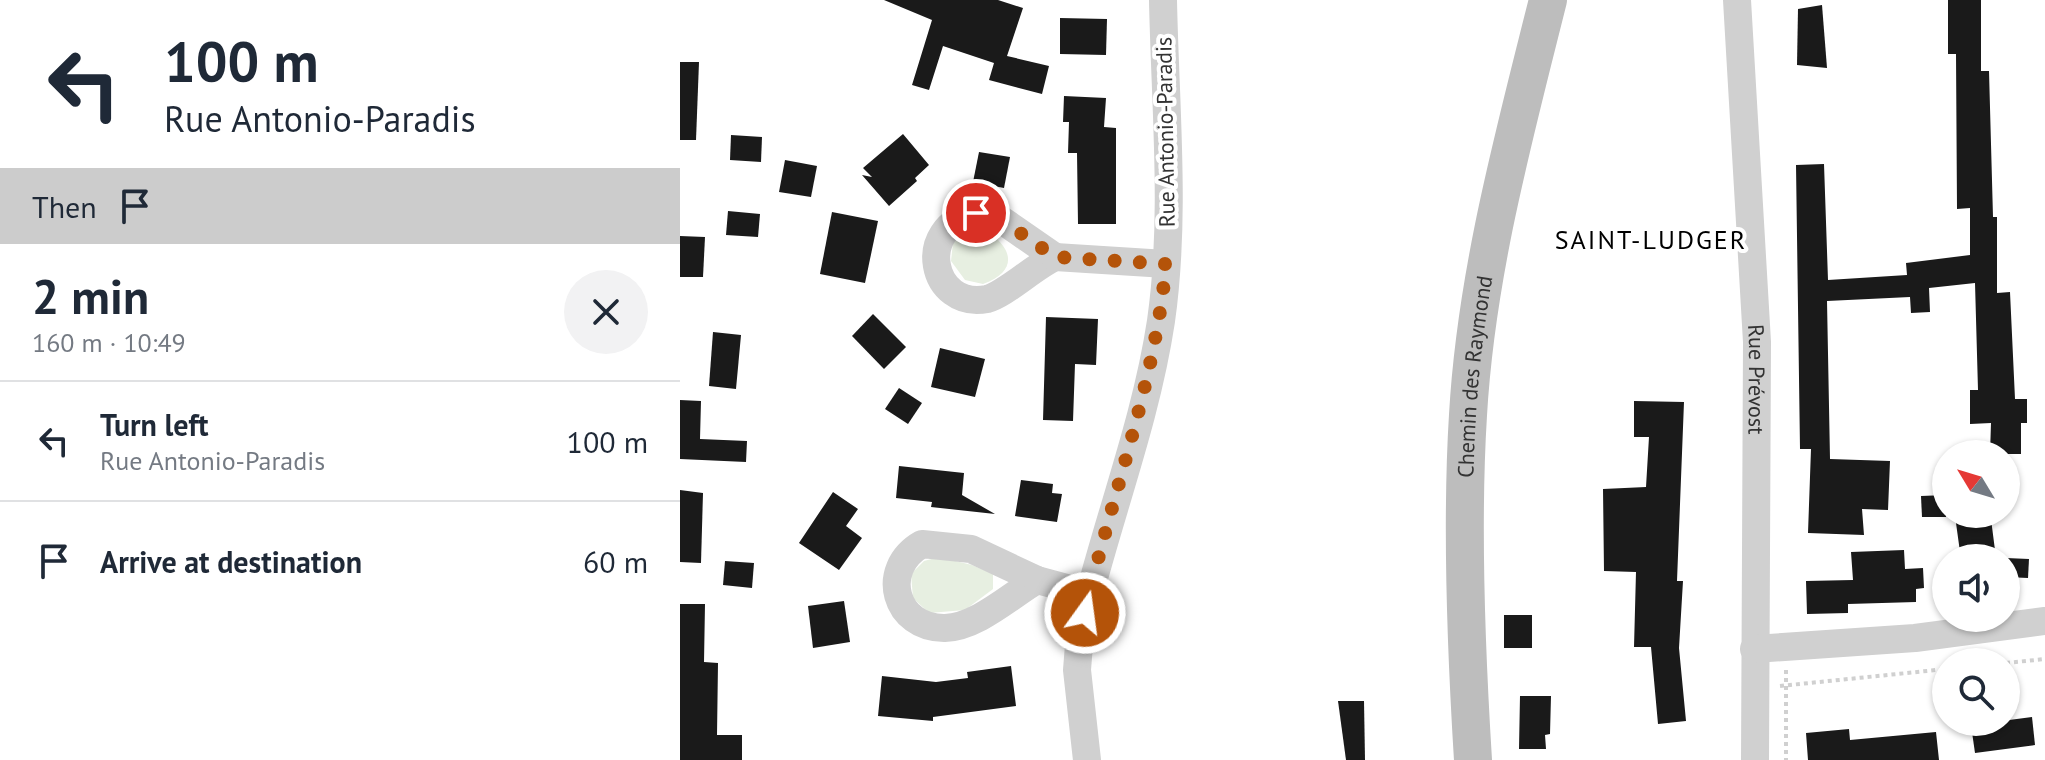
<!DOCTYPE html>
<meta charset="utf-8">
<style>
:root{--surface:#fff;--page:#f2f2f3;--text:#1f2937;--muted:#747a83;--line:#e0e1e3}
body{margin:0;font-family:"PT Sans",sans-serif;background:var(--page);color:var(--text);height:100vh;display:flex;flex-direction:column;font-size:30px;white-space:nowrap}
*{box-sizing:border-box;margin:0}
p{font-size:26px;color:var(--muted)}
.icon{flex:none;width:44px;height:44px;fill:none;stroke:currentColor;stroke-width:2;stroke-linecap:round;stroke-linejoin:round}
.map{position:relative;flex:1;overflow:hidden}
.drawer{display:flex;flex-direction:column;background:var(--surface);width:680px}
.drawer>*{flex:none}
.top-card{background:#fff;color:var(--text);overflow:hidden}
.needle{width:52px;rotate:308deg}
.tools{position:absolute;left:1252px;top:440px;display:grid;gap:16px}
.tools a{display:grid;place-items:center;width:88px;height:88px;border-radius:50%;background:var(--surface);box-shadow:0 2px 6px #0004;font-size:40px}
.pin{position:absolute;display:grid;place-items:center;width:68px;height:68px;color:#fff;margin:-34px;border:4px solid #fff;border-radius:50%;box-shadow:0 2px 8px #0007}
.me{position:absolute;width:88px;margin:-44px;rotate:14deg;stroke-linejoin:round;filter:drop-shadow(0 0 6px #0008)}
.turn{display:flex;align-items:center;gap:28px;height:168px;padding:0 32px;font-size:36px}
.turn .icon{width:104px;height:104px;stroke-width:2.5}
.turn b{display:block;font-size:56px;line-height:68px}
.then{display:flex;align-items:center;height:76px;padding:0 32px;background:#0003;gap:16px;font-size:30px}
.round{display:grid;place-items:center;flex:none;width:84px;height:84px;border-radius:42px;background:var(--page)}
.overview{display:flex;align-items:center;justify-content:space-between;height:136px;padding:0 32px}
h1{font-size:48px;font-weight:600;line-height:60px}
ul{padding:0;list-style:none}
li{display:flex;align-items:center;gap:24px;height:120px;padding:0 32px;border-top:2px solid var(--line)}
li div{flex:1}
li b{display:block;font-size:30px}
li em{font-style:normal}
main{display:flex;flex:1;min-height:0}
.map>svg:first-child{display:block}
.green{fill:#e7efe1}
.building{fill:#1a1a1a}
.lines{fill:none;stroke-linecap:round;stroke-linejoin:round}
.path{stroke:#d0d0d0;stroke-width:4;stroke-dasharray:4 4;stroke-linecap:butt}
.street{stroke:#d0d0d0;stroke-width:28}
.secondary{stroke:#bdbdbd;stroke-width:38}
.route{stroke:#b45309;stroke-width:14;stroke-dasharray:0 25.2}
.labels{text-anchor:middle;stroke-width:8;stroke-linejoin:round;paint-order:stroke}
.street-label{font-size:22px;fill:#333;stroke:#fff}
.quarter-label{font-size:26px;letter-spacing:2px;fill:#000;stroke:#fff}
</style>
<main>
<section class="drawer">
<div class="top-card">
<div class="turn"><svg class="icon" aria-label="left" viewBox="0 0 24 24"><path d="M17 20v-9H6M10 6l-5 5 5 5"/></svg><div><b>100 m</b>Rue Antonio-Paradis</div></div>
<div class="then">Then<svg class="icon" aria-label="arrive" viewBox="0 0 24 24"><path d="M6 21V4h12l-3 4 3 4H6"/></svg></div>
</div>
<div class="overview"><div><h1>2 min</h1><p>160 m · 10:49</p></div><a class="round"><svg class="icon" aria-label="close" viewBox="0 0 24 24"><path d="M6 6l12 12M18 6L6 18"/></svg></a></div>
<ul>
<li><svg class="icon" aria-label="left" viewBox="0 0 24 24"><path d="M17 20v-9H6M10 6l-5 5 5 5"/></svg><div><b>Turn left</b><p>Rue Antonio-Paradis</p></div><em>100 m</em></li>
<li><svg class="icon" aria-label="arrive" viewBox="0 0 24 24"><path d="M6 21V4h12l-3 4 3 4H6"/></svg><div><b>Arrive at destination</b></div><em>60 m</em></li>
</ul>
</section>
<div class="map">
<svg width="1365" height="760" viewBox="0 0 1365 760">
<rect width="100%" height="100%" fill="#fff"/>
<g class="green">
<path d="M292 225C325 236 348 268 303 284L285 280 271 261 273 243Z"/>
<polygon points="259,557 292,565 313,574 313,589 285,610 249,613 233,598 231,574 244,561"/>
</g>
<g class="building">
<polygon points="204,0 318,0 343,8 327,56 369,66 362,94 309,80 314,63 263,46 249,90 232,85 252,20"/>
<polygon points="1268,0 1301,0 1301,71 1309,71 1313,217 1317,217 1317,293 1330,292 1335,399 1347,399 1347,423 1341,423 1341,454 1310,454 1311,423 1290,424 1290,390 1298,390 1295,283 1249,288 1250,312 1231,313 1230,297 1147,301 1150,459 1210,461 1208,510 1182,509 1184,535 1128,533 1131,449 1120,449 1116,165 1144,164 1148,280 1227,275 1226,263 1290,255 1290,208 1277,209 1276,54 1268,54"/>
<polygon points="1142,5 1147,68 1117,65 1118,9"/>
<polygon points="380,18 427,19 426,55 380,54"/>
<polygon points="0,62 19,62 16,140 0,140"/>
<polygon points="384,96 426,98 424,127 436,128 436,224 398,224 397,153 388,153 389,122 383,122"/>
<polygon points="223,134 249,165 235,178 237,181 209,206 182,175 192,177 183,168"/>
<polygon points="51,135 82,137 81,162 50,160"/>
<polygon points="299,152 330,157 324,188 293,182"/>
<polygon points="105,160 137,166 131,197 99,192"/>
<polygon points="48,211 80,214 78,237 46,235"/>
<polygon points="152,212 198,221 185,283 140,274"/>
<polygon points="0,236 25,237 23,277 0,277"/>
<polygon points="193,314 226,347 204,369 172,336"/>
<polygon points="366,317 418,319 416,365 395,364 393,421 363,420"/>
<polygon points="33,332 61,335 56,389 29,386"/>
<polygon points="260,348 305,359 295,397 251,387"/>
<polygon points="219,388 242,403 228,424 205,409"/>
<polygon points="0,400 21,401 20,439 67,441 66,462 0,459"/>
<polygon points="954,401 1004,402 997,581 1003,581 999,648 1006,721 978,724 971,647 954,647 956,572 924,571 923,489 966,487 969,437 954,437"/>
<polygon points="219,466 284,473 282,495 315,514 251,507 252,502 216,498"/>
<polygon points="341,480 373,484 372,493 382,494 377,522 335,516"/>
<polygon points="0,490 23,493 21,563 0,562"/>
<polygon points="153,492 178,509 166,526 182,538 159,570 119,543"/>
<polygon points="1266,495 1266,517 1242,517 1241,496"/>
<polygon points="1311,519 1316,558 1294,558 1294,550 1280,552 1276,523"/>
<polygon points="1224,550 1225,569 1243,568 1244,588 1236,589 1236,602 1168,604 1168,613 1127,614 1126,581 1173,580 1171,552"/>
<polygon points="1326,558 1349,559 1348,578 1326,577"/>
<polygon points="45,561 74,563 72,588 43,585"/>
<polygon points="164,601 170,642 133,648 128,606"/>
<polygon points="0,604 25,604 24,662 38,663 37,735 62,735 62,760 0,760"/>
<rect x="824" y="615" width="28" height="33"/>
<polygon points="331,666 336,706 253,717 253,721 198,716 202,676 256,682 288,678 287,672"/>
<polygon points="840,696 871,696 870,734 865,735 866,749 839,749"/>
<polygon points="658,701 684,701 685,760 666,760"/>
<polygon points="1352,717 1355,745 1295,753 1291,725"/>
<polygon points="1169,729 1170,740 1256,732 1259,760 1128,760 1126,733"/>
</g>
<g class="lines">
<g class="path">
<polyline points="1326,663 1365,659"/>
<polyline points="1106,670 1106,760"/>
<polyline points="1100,686 1266,669"/>
</g>
<g class="street">
<path id="s1" d="M1057 0 1077 342 1075 760"/>
<path d="M296 213 323 221 375 257C355 266 324 295 307 299 251 310 233 227 296 213Z"/>
<polyline points="375,257 486,264"/>
<path d="M242 544 291 549 357 580C330 596 297 627 265 628 215 629 198 569 242 544Z"/>
<polyline points="357,580 409,594"/>
<polyline points="1074,649 1235,638 1365,621"/>
<path d="M407 760 397 670 400 632C424 528 465 427 481 321 496 216 485 105 483 0"/>
</g>
<path class="secondary" id="s2" d="M793 760C786 648 781 527 788 415 796 274 834 136 868 0"/>
</g>
<g class="lines">
<path class="route" d="M296 213 323 221 375 257 486 264C475 384 431 496 405 613"/>
</g>
<g class="labels">
<g class="street-label">
<text transform="translate(485 132) rotate(-91)" y="8">Rue Antonio-Paradis</text>
<text dy="8" stroke="none"><textPath href="#s2" startOffset="384">Chemin des Raymond</textPath></text>
<text dy="8" stroke="none"><textPath href="#s1" startOffset="380">Rue Prévost</textPath></text>
</g>
<g class="quarter-label">
<text x="971" y="249">SAINT-LUDGER</text>
</g>
</g>
</svg>
<div class="tools">
<a><svg class="needle" viewBox="-14 -14 28 28"><path d="M0-13l5 13h-10z" fill="#e53935"/><path d="M0 13l5-13h-10z" fill="#747a83"/></svg></a>
<a><svg class="icon" aria-label="sound" viewBox="0 0 24 24"><path d="M4 9h4l5-4v14l-5-4H4zM17 9q2 3 0 6"/></svg></a>
<a><svg class="icon" aria-label="search" viewBox="0 0 24 24"><circle cx="10" cy="10" r="6"/><path d="M15 15l6 6"/></svg></a>
</div>
<div class="pin" style="left:296px;top:213px;background:#d93025"><svg class="icon" aria-label="arrive" viewBox="0 0 24 24"><path d="M6 21V4h12l-3 4 3 4H6"/></svg></div>
<svg class="me" style="left:405px;top:613px" viewBox="-20 -20 40 40"><circle r="17" fill="#b45309" stroke="#fff" stroke-width="3"/><path d="M0-11L8 9 0 5-8 9z" fill="#fff"/></svg>
</div>
</main>
